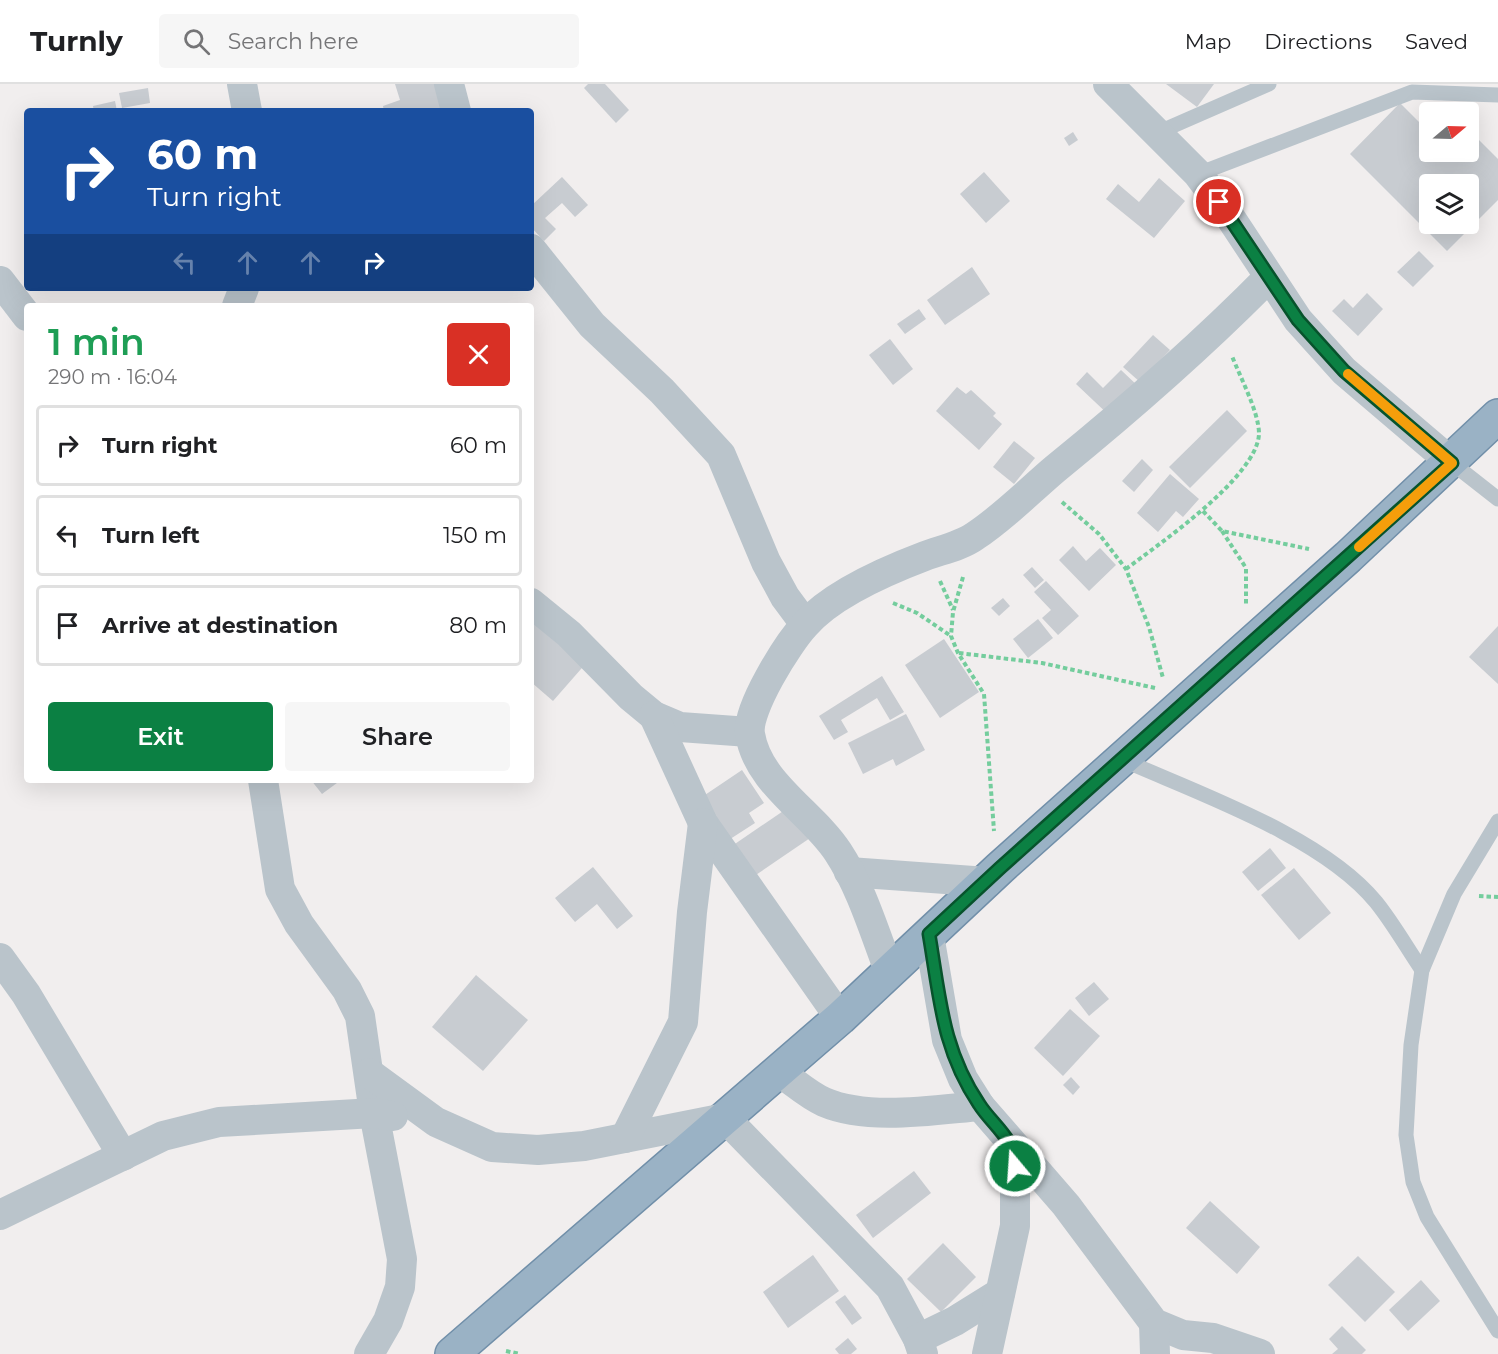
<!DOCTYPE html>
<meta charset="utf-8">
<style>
:root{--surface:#fff;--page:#f6f6f6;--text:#202124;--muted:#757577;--line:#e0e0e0;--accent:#0b8043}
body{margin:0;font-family:Montserrat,sans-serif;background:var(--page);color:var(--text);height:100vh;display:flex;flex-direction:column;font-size:22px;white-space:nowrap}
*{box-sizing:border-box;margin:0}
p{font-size:20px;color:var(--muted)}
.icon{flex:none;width:33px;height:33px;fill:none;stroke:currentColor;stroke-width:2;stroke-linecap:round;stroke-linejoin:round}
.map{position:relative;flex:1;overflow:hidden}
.panel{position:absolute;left:24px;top:219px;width:510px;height:480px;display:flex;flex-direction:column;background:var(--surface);border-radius:6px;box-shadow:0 6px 24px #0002}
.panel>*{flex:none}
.top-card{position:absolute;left:24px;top:24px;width:510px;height:183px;border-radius:6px;box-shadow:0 6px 24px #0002;background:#1a4fa0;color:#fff;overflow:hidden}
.needle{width:39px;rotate:71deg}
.tools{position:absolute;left:1419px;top:18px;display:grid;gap:12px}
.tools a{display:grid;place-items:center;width:60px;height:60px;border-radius:6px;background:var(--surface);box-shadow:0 6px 24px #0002;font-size:30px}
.pin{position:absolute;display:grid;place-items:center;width:51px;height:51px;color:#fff;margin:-26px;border:3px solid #fff;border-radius:50%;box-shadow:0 2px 6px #0007}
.me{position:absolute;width:66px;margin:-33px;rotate:342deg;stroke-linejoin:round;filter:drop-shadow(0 0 4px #0008)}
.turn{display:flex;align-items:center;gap:21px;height:126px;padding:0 24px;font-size:27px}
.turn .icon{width:78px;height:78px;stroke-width:2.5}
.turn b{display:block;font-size:42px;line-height:51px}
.lanes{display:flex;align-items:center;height:57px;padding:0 24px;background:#0003;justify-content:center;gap:30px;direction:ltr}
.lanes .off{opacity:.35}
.round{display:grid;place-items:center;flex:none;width:63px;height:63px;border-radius:6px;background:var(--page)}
.head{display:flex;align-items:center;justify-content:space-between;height:102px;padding:0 24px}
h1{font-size:36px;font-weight:600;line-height:45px;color:#1e9e55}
.action{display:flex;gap:12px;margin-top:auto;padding:12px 24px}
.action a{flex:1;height:69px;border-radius:6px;background:var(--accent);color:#fff;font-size:24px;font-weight:600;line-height:69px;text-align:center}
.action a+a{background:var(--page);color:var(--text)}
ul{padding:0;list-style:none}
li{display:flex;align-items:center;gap:18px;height:81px;margin:0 12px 9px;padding:0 12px;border:3px solid var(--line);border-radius:6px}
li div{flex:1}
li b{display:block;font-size:22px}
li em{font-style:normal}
header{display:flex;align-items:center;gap:36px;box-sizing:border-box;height:84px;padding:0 30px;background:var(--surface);border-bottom:2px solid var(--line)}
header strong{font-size:28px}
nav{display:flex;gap:33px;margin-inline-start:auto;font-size:21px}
.search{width:420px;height:54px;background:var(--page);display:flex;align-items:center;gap:15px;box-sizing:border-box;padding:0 21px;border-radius:6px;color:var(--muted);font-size:22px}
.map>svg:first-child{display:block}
.building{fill:#c8ccd1;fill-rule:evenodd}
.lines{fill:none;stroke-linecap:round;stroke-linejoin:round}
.trunk-casing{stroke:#718fa9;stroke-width:36}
.path{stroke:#74cd9d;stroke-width:4;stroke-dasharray:4.5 3;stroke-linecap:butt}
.service{stroke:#bac4cb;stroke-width:15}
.minor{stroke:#bac4cb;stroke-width:30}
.trunk{stroke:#9ab2c5;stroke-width:33}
.route-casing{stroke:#07532c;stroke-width:15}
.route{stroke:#0b8043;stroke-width:10}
.slow{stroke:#f59e0b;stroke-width:10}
</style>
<header>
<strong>Turnly</strong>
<div class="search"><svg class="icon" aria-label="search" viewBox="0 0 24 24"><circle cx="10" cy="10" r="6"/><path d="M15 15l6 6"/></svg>Search here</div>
<nav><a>Map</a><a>Directions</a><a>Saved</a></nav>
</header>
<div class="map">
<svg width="1498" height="1270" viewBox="0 0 1498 1270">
<rect width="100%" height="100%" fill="#f1eeee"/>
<g class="building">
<polygon points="395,0 437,0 441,27 384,27 383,22 400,16"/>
<polygon points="588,0 605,0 629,26 616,39 584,4"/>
<polygon points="1166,0 1214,0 1197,23"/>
<polygon points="148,4 150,19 122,24 119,9"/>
<polygon points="115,17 117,27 94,27 93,22"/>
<path d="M1400 19 1430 49V68H1468V45L1498 75V116L1447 167 1350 70ZM1430 100H1468V140H1430Z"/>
<polygon points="1073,48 1078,56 1069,62 1064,54"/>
<polygon points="984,88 1010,117 986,139 960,110"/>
<polygon points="562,93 588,121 575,133 562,119 545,134 556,145 544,157 531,143 531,122"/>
<polygon points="1159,94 1185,117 1154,154 1106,115 1118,100 1139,118"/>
<polygon points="1419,167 1434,182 1413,203 1397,188"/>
<polygon points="972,183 990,210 945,241 927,216"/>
<polygon points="1367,209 1383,225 1358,252 1332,227 1344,215 1353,224"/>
<polygon points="919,225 926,235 905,250 897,240"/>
<polygon points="1153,251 1170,266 1140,298 1123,283"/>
<polygon points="890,255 913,285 893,301 869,271"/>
<polygon points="1121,286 1140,304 1112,334 1076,300 1087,288 1103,304"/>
<polygon points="957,303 966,310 971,306 996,329 993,332 1002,340 979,366 936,327"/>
<polygon points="1227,326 1247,347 1190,404 1169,383"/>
<polygon points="1014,357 1035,374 1014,400 993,383"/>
<polygon points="1142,375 1153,386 1134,408 1122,397"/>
<polygon points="1170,390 1199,415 1183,433 1176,427 1158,448 1137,429"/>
<polygon points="1073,462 1086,477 1100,464 1116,481 1089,507 1059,476"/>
<polygon points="1032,483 1044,496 1035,504 1023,491"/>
<polygon points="1046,497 1079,532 1058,551 1042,534 1051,526 1034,508"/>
<polygon points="1003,514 1010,522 999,532 991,524"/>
<polygon points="531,528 588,577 553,617 531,598"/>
<polygon points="1038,535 1053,554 1028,574 1013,555"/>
<polygon points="1498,542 1498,600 1469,573"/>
<polygon points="944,555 979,608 940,634 905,581"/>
<polygon points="882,592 904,628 890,636 877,614 841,636 848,648 834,656 819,632"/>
<polygon points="906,630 925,666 896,682 893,675 863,690 848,659"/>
<polygon points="742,686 764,719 749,729 755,739 724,759 696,717"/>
<polygon points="311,696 341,696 322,710"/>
<polygon points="792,721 813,752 750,795 729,764"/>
<polygon points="1270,764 1286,784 1258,807 1242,788"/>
<polygon points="593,783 633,832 617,845 597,820 575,838 555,814"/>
<polygon points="1294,784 1331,829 1299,856 1261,811"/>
<polygon points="476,891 528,936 483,987 432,943"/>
<polygon points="1094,898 1109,915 1089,932 1075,914"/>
<polygon points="1070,925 1100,952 1063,992 1034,964"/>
<polygon points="1071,993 1080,1003 1073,1011 1063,1001"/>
<polygon points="914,1087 931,1109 873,1154 856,1131"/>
<polygon points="1210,1117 1260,1163 1237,1190 1186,1144"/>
<polygon points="943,1159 976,1193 941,1228 907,1195"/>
<polygon points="813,1171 839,1207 788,1244 763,1208"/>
<polygon points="1358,1172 1395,1208 1365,1238 1328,1201"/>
<polygon points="1421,1196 1440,1217 1408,1247 1389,1226"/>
<polygon points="845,1211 862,1234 852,1241 835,1218"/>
<polygon points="1342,1242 1366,1266 1362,1270 1332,1270 1338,1265 1329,1255"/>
<polygon points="848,1254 857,1265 851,1270 839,1270 835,1265"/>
</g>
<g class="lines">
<g class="trunk-casing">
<polyline id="trunk" points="452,1270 840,934 1000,784 1348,473 1498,332"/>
</g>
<g class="path">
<polyline points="1062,418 1099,450 1126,485 1149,543 1163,594"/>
<polyline points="1203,427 1222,447 1309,465"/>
<polyline points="1222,447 1246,484 1246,521"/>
<path d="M1126 485C1159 460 1257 393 1259 350 1259 328 1240 293 1232 272"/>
<polyline points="963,493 953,528 951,552 958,569 984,610 994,747"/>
<polyline points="940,497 953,526"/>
<polyline points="893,519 917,529 951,552"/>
<polyline points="959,569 1042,579 1155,604"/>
<polyline points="1479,812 1498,813"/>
<polyline points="506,1267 520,1270"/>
</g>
<g class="service">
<polyline points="1159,48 1269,0"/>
<polyline points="1198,90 1412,8 1498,11"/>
<polyline points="1452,379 1498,415"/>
<path d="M1123 676C1200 710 1323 753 1376 818 1393 839 1407 864 1422 886"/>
<polyline points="1498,737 1454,810 1422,886 1411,961 1406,1051 1413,1098 1427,1133 1498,1247"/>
</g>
<g class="minor">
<polyline points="242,0 247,27"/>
<polyline points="449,0 456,27"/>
<polyline points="1108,0 1198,90 1230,133 1298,236 1344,287 1452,379"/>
<polyline points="531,165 592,241 662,307 721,371 766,478 785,513 805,540"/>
<polyline points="0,197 27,232"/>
<polyline points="237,222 244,204"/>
<polyline points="531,519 569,550 631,613 654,632 680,643 749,648"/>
<polyline points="654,632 703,739 840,934"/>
<polyline points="263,696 280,805 299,840 347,906 360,932 374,1029 402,1175 400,1203 388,1237 369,1270"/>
<polyline points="849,788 987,798"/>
<polyline points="929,851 947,956 963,995 980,1022 1066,1121 1154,1239 1183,1251 1213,1254 1260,1270"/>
<polyline points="0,874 26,910 123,1072"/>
<path d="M889 886C874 847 861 803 838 768 812 728 758 700 750 650 746 626 788 559 805 541 831 511 888 486 925 472 941 466 961 462 975 452 1004 433 1029 407 1055 385 1130 324 1201 262 1269 193"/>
<path d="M778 987C793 997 808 1011 824 1018 868 1037 934 1026 980 1022"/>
<polyline points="369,989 436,1038 492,1063 538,1066 584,1062 725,1034 890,1203 918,1255 923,1270"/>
<polyline points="625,1054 683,938 692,828 703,739"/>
<polyline points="0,1131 163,1052 219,1038 374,1029 393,1032"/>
<polyline points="1154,1239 1155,1270"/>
<polyline points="918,1255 955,1237 1000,1209"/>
<polyline points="987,1270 1015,1142 1015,1065"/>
</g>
<use href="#trunk" class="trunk"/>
</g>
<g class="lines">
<g class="route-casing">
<path id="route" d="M1015 1082C1015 1054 993 1042 979 1020 942 965 940 914 929 850L1000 784 1452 379 1344 287 1298 236 1219 118"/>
</g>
<use href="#route" class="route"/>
<polyline class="slow" points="1348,290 1452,379 1359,463"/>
</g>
</svg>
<div class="tools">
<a><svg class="needle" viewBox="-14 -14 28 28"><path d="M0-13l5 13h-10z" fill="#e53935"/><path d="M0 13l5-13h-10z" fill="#757577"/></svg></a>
<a><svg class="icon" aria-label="layers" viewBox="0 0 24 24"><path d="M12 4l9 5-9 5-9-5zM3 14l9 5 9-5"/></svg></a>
</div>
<div class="pin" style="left:1219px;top:118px;background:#d93025"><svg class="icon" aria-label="arrive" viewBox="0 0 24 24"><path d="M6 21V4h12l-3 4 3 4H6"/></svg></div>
<svg class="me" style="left:1015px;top:1082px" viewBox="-20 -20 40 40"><circle r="17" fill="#0b8043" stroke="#fff" stroke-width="3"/><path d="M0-11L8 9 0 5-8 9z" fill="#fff"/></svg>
<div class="top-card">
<div class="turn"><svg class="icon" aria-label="right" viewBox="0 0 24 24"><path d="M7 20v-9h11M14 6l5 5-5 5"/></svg><div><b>60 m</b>Turn right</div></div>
<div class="lanes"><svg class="icon off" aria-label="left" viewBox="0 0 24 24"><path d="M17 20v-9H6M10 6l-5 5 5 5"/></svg><svg class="icon off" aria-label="ahead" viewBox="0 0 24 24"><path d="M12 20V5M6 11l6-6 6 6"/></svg><svg class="icon off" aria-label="ahead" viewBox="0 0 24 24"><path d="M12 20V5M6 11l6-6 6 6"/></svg><svg class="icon" aria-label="right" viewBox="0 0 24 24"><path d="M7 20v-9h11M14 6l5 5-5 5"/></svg></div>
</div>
<section class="panel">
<div class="head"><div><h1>1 min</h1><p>290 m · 16:04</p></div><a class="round" style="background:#d93025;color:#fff"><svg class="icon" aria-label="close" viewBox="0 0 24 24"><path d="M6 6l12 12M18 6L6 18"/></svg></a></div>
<ul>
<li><svg class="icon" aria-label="right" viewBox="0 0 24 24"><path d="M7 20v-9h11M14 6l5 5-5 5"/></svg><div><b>Turn right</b></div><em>60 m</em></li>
<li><svg class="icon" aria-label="left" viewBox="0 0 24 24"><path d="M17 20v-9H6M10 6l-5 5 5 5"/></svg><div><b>Turn left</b></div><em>150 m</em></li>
<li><svg class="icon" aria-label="arrive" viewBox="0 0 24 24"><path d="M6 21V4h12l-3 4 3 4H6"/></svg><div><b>Arrive at destination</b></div><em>80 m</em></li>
</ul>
<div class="action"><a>Exit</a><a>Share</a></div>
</section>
</div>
